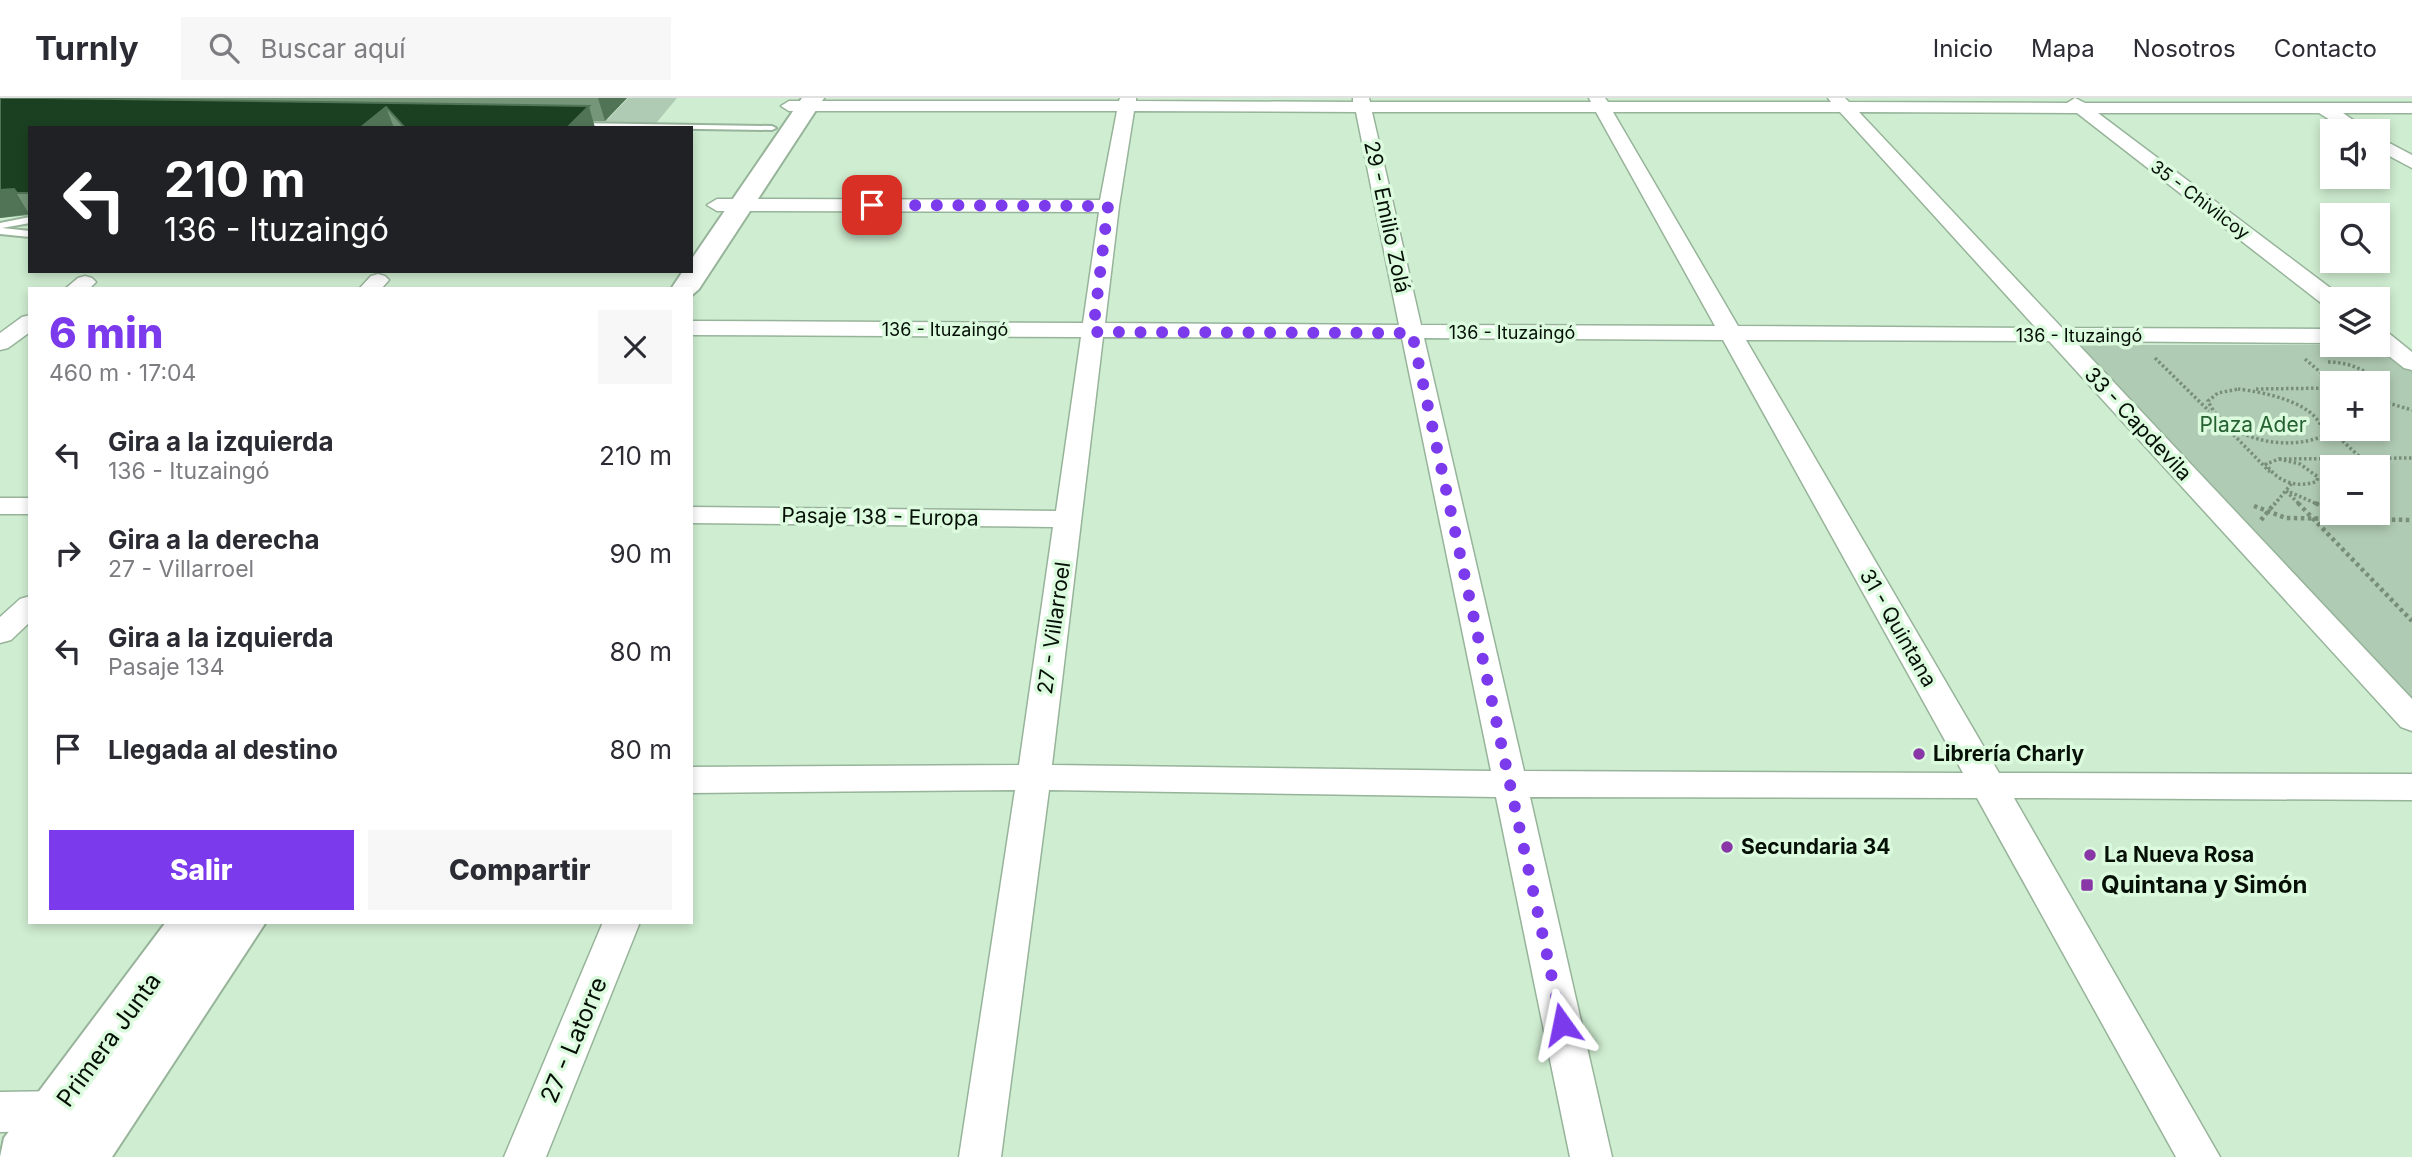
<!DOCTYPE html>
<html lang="es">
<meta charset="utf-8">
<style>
:root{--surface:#fff;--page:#f7f7f7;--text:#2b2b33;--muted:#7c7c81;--line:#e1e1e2;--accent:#7c3aed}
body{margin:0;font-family:Inter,sans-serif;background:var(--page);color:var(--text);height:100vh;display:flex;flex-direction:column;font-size:26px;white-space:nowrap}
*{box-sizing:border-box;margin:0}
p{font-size:23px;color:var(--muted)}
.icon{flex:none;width:38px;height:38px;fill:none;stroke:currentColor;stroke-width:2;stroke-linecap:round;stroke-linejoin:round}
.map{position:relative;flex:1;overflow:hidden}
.side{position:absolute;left:28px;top:189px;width:665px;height:637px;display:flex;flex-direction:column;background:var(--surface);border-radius:0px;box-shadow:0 4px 10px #0003}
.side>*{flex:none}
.banner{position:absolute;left:28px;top:28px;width:665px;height:147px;border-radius:0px;box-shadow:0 4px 10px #0003;background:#202124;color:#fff;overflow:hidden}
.fabs{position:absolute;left:2320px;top:21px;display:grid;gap:14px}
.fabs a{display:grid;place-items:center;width:70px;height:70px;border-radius:0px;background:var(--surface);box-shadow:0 4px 10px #0003;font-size:35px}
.pin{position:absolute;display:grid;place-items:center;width:60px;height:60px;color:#fff;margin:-30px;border-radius:14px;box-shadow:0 4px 10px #0006}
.me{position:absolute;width:77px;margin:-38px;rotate:348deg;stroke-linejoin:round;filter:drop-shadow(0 0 5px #0008)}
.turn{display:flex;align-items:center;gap:24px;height:147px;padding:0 21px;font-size:32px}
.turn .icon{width:91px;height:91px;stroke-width:2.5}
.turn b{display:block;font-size:49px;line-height:60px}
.round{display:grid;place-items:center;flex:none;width:74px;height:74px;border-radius:0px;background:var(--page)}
.summary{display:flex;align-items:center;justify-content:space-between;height:119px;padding:0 21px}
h1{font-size:42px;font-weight:800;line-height:52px;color:var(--accent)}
.action{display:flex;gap:14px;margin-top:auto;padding:14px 21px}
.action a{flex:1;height:80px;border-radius:0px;background:var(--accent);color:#fff;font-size:28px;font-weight:800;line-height:80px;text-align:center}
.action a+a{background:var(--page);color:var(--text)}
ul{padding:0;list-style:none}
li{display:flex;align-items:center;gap:21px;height:98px;padding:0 21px}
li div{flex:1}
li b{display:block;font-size:26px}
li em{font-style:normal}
header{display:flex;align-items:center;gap:42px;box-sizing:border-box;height:98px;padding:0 35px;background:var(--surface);border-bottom:2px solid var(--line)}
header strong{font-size:33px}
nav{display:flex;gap:38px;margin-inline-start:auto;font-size:24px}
.search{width:490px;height:63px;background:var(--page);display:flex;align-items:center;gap:18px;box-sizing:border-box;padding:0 24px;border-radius:0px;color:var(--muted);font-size:26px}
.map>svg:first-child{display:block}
.green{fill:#b0cbb3;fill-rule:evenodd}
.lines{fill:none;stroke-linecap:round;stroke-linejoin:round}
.lane-casing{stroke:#97b49a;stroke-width:4}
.street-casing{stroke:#97b49a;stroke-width:3}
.secondary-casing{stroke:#97b49a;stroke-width:4}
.path-far1{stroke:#788e7a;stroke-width:3.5;stroke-dasharray:2.5 2.5;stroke-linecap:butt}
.path{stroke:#788e7a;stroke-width:4.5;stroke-dasharray:3.5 3.5;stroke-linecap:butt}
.lane{fill:#fff;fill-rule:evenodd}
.street{fill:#fff;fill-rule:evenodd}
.secondary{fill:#fff;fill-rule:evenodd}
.wall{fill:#759679}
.shaded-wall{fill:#517456}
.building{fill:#1b4021;stroke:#517456;stroke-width:2}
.route{stroke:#7c3aed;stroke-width:12;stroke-dasharray:0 21.6}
.poi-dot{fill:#8937a7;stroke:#dcfbde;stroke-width:2.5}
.labels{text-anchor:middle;stroke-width:7;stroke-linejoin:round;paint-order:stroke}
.far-street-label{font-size:18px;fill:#061007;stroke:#dcfbde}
.street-label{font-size:21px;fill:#061007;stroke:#dcfbde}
.park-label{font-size:21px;fill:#266131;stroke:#dcfbde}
.poi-label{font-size:21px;font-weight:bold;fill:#061007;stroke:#dcfbde;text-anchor:start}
.near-poi-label{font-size:24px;font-weight:bold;fill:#061007;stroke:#dcfbde;text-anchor:start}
.near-street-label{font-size:24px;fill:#061007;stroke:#dcfbde}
</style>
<header>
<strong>Turnly</strong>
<div class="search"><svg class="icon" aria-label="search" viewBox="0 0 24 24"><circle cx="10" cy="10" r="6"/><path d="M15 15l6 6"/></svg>Buscar aquí</div>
<nav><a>Inicio</a><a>Mapa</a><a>Nosotros</a><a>Contacto</a></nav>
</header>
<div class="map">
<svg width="2412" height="1059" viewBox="0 0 2412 1059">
<rect width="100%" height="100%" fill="#cfedd1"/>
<g class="green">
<polygon points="628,0 677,0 652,30 513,30 523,20 608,21"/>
<path d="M2068 247H2382L2412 271V608ZM2333 285H2378V331H2333ZM2333 369H2378V415H2333Z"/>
</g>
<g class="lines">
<g class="lane-casing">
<g id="lane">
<polygon points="575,25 772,28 776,30 772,32 572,29 572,25"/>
<polygon points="30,119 30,125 2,130 30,133 30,139 0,136 0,125"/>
</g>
</g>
<g class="street-casing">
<g id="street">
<path d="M1120 0H1136V3L1353 4V0H1369L1370 4H1591L1589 0H1605L1608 4H1831L1828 0H1845L1849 4 2067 5 2075 0 2085 5H2412V15H2343L2369 33H2348L2319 15H2098L2341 198 2343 201H2333V209L2325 208 2077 15 1859 14 2062 230 2333 231V245L2075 243 2412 601V633L2401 629 2049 243 1746 242 1999 675 2412 676V702L2014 700 2220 1059H2176L1977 700 1530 699 1612 1059H1570L1496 699 1049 692 1001 1059H959L1015 692 691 695V669L1019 667 1053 429 691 425V409L1056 413 1081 239 691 237V223L1083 225 1099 114 717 113 707 107 717 101 1100 102 1117 13H789L781 8 789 3H1119ZM1134 13 1356 14 1399 227 1105 225 1119 108ZM1372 14H1596L1715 228 1421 227ZM1613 14H1840L2036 230 1738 228ZM1103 239 1402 240 1491 673 1052 667ZM1424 240 1723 242 1963 675 1524 673Z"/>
<polygon points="2378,39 2412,57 2412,70 2378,52"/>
<polygon points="378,176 385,178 389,182 381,191 359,191 371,178"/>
<polygon points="85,178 92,180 96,184 89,191 65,191 78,180"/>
<polygon points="30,217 30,234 8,250 0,252 0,235 22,219"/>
<polygon points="2378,231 2386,233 2412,254 2412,272 2404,270 2375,247 2378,247"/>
<rect x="0" y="400" width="30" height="16"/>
<polygon points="30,498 30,524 11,542 0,545 0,519 20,501"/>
<polygon points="603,824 640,824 546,1059 504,1059"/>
<polygon points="63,993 78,999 84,1013 78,1027 63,1033 0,1034 0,994"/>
</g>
</g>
<g class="secondary-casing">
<g id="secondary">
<polygon points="802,0 824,0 699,191 691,198 691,191 671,191 683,173 691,173 691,162"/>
<polygon points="166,824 266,824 112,1059 0,1059 4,1040"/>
</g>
</g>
<g class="path-far1">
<polyline points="2155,260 2209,313"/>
<polyline points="2305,261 2333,285"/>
<path d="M2328 264C2353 264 2370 275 2389 290"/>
<path d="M2238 291C2263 294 2323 305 2323 338 2286 354 2226 342 2208 303L2218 295Z"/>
<polyline points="2256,291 2333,290"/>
<polyline points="2378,302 2412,312"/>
<polyline points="2223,326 2270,374"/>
<polyline points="2324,326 2361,360"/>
<polyline points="2279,361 2412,360"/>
<path d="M2279 361 2300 366 2318 379 2317 383C2298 391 2277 384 2266 366Z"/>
<polyline points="2286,393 2300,407"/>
<polyline points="2290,394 2319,407"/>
<polyline points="2274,407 2292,385"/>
</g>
<g class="path">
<polyline points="2298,405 2412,523"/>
<polyline points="2315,405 2333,413"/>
<polyline points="2254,408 2286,420 2412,422"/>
<polyline points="2337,415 2349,420"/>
<polyline points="2261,422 2275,405"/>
</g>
<use href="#lane" class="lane"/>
<use href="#street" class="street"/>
<use href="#secondary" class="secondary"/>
</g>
<g class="wall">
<polygon points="0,0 627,0 605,23 593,23 595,30 30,30 30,117 0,120"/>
<polygon points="60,173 191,173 60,174"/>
</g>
<g class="shaded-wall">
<polygon points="598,0 627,0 605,23"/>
<polygon points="589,8 595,30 567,30"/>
<polygon points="386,9 394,30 360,30"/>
<polygon points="14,91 29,116 0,120 0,92"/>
</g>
<polygon class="building" points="0,0 45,0 589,8 567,30 405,30 386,9 360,30 30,30 30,95 17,95 14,91 0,92"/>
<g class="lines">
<polyline class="route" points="872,107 1108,108 1093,234 1412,235 1562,926"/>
</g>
<g class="poi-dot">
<circle cx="1919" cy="656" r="7"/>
<circle cx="1727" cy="749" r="7"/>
<circle cx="2090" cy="757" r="7"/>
<rect x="2080" y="780" width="14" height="14" rx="3.5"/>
</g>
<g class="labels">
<g class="far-street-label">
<text transform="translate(2200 102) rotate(37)" y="6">35 - Chivilcoy</text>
<text x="945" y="238">136 - Ituzaingó</text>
<text x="1512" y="241">136 - Ituzaingó</text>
<text x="2079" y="244">136 - Ituzaingó</text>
</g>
<g class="street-label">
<text transform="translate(1387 119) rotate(78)" y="7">29 - Emilio Zolá</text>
<text transform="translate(2138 326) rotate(47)" y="7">33 - Capdevila</text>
<text transform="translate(880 419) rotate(1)" y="7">Pasaje 138 - Europa</text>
<text transform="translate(1054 530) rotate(-82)" y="7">27 - Villarroel</text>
<text transform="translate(1898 530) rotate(60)" y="7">31 - Quintana</text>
</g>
<g class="park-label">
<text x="2253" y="334">Plaza Ader</text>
</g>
<g class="poi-label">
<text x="1933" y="663">Librería Charly</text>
<text x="1741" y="756">Secundaria 34</text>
<text x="2104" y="764">La Nueva Rosa</text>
</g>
<g class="near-poi-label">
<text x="2101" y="795">Quintana y Simón</text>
</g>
<g class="near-street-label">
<text transform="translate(109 942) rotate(-54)" y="8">Primera Junta</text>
<text transform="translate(574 942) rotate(-67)" y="8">27 - Latorre</text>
</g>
</g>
</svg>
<div class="fabs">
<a><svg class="icon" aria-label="sound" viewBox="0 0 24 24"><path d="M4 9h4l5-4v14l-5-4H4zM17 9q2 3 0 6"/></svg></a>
<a><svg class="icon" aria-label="search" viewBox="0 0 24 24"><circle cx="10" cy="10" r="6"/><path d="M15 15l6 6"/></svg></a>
<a><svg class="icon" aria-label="layers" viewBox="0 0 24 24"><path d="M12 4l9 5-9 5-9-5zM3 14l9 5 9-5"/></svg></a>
<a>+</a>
<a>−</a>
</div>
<div class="pin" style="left:872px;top:107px;background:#d93025"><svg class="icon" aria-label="arrive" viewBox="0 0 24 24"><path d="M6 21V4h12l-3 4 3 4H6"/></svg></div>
<svg class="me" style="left:1562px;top:926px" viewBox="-20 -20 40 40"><path d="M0-17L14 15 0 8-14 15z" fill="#7c3aed" stroke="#fff" stroke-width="4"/></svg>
<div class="banner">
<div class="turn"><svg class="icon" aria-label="left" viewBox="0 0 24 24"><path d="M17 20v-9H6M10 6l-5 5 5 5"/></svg><div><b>210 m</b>136 - Ituzaingó</div></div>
</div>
<section class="side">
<div class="summary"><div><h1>6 min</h1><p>460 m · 17:04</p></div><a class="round"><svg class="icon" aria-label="close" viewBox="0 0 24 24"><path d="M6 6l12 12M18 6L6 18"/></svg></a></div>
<ul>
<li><svg class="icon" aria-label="left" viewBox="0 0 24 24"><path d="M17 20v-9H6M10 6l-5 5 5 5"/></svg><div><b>Gira a la izquierda</b><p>136 - Ituzaingó</p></div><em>210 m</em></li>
<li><svg class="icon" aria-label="right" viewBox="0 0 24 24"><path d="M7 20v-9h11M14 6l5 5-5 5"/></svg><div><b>Gira a la derecha</b><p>27 - Villarroel</p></div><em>90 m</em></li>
<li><svg class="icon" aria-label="left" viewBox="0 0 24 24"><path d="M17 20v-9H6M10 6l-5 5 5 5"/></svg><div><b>Gira a la izquierda</b><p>Pasaje 134</p></div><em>80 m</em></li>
<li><svg class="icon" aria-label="arrive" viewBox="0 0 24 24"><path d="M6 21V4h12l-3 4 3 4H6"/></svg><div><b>Llegada al destino</b></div><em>80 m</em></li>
</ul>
<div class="action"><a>Salir</a><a>Compartir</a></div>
</section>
</div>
